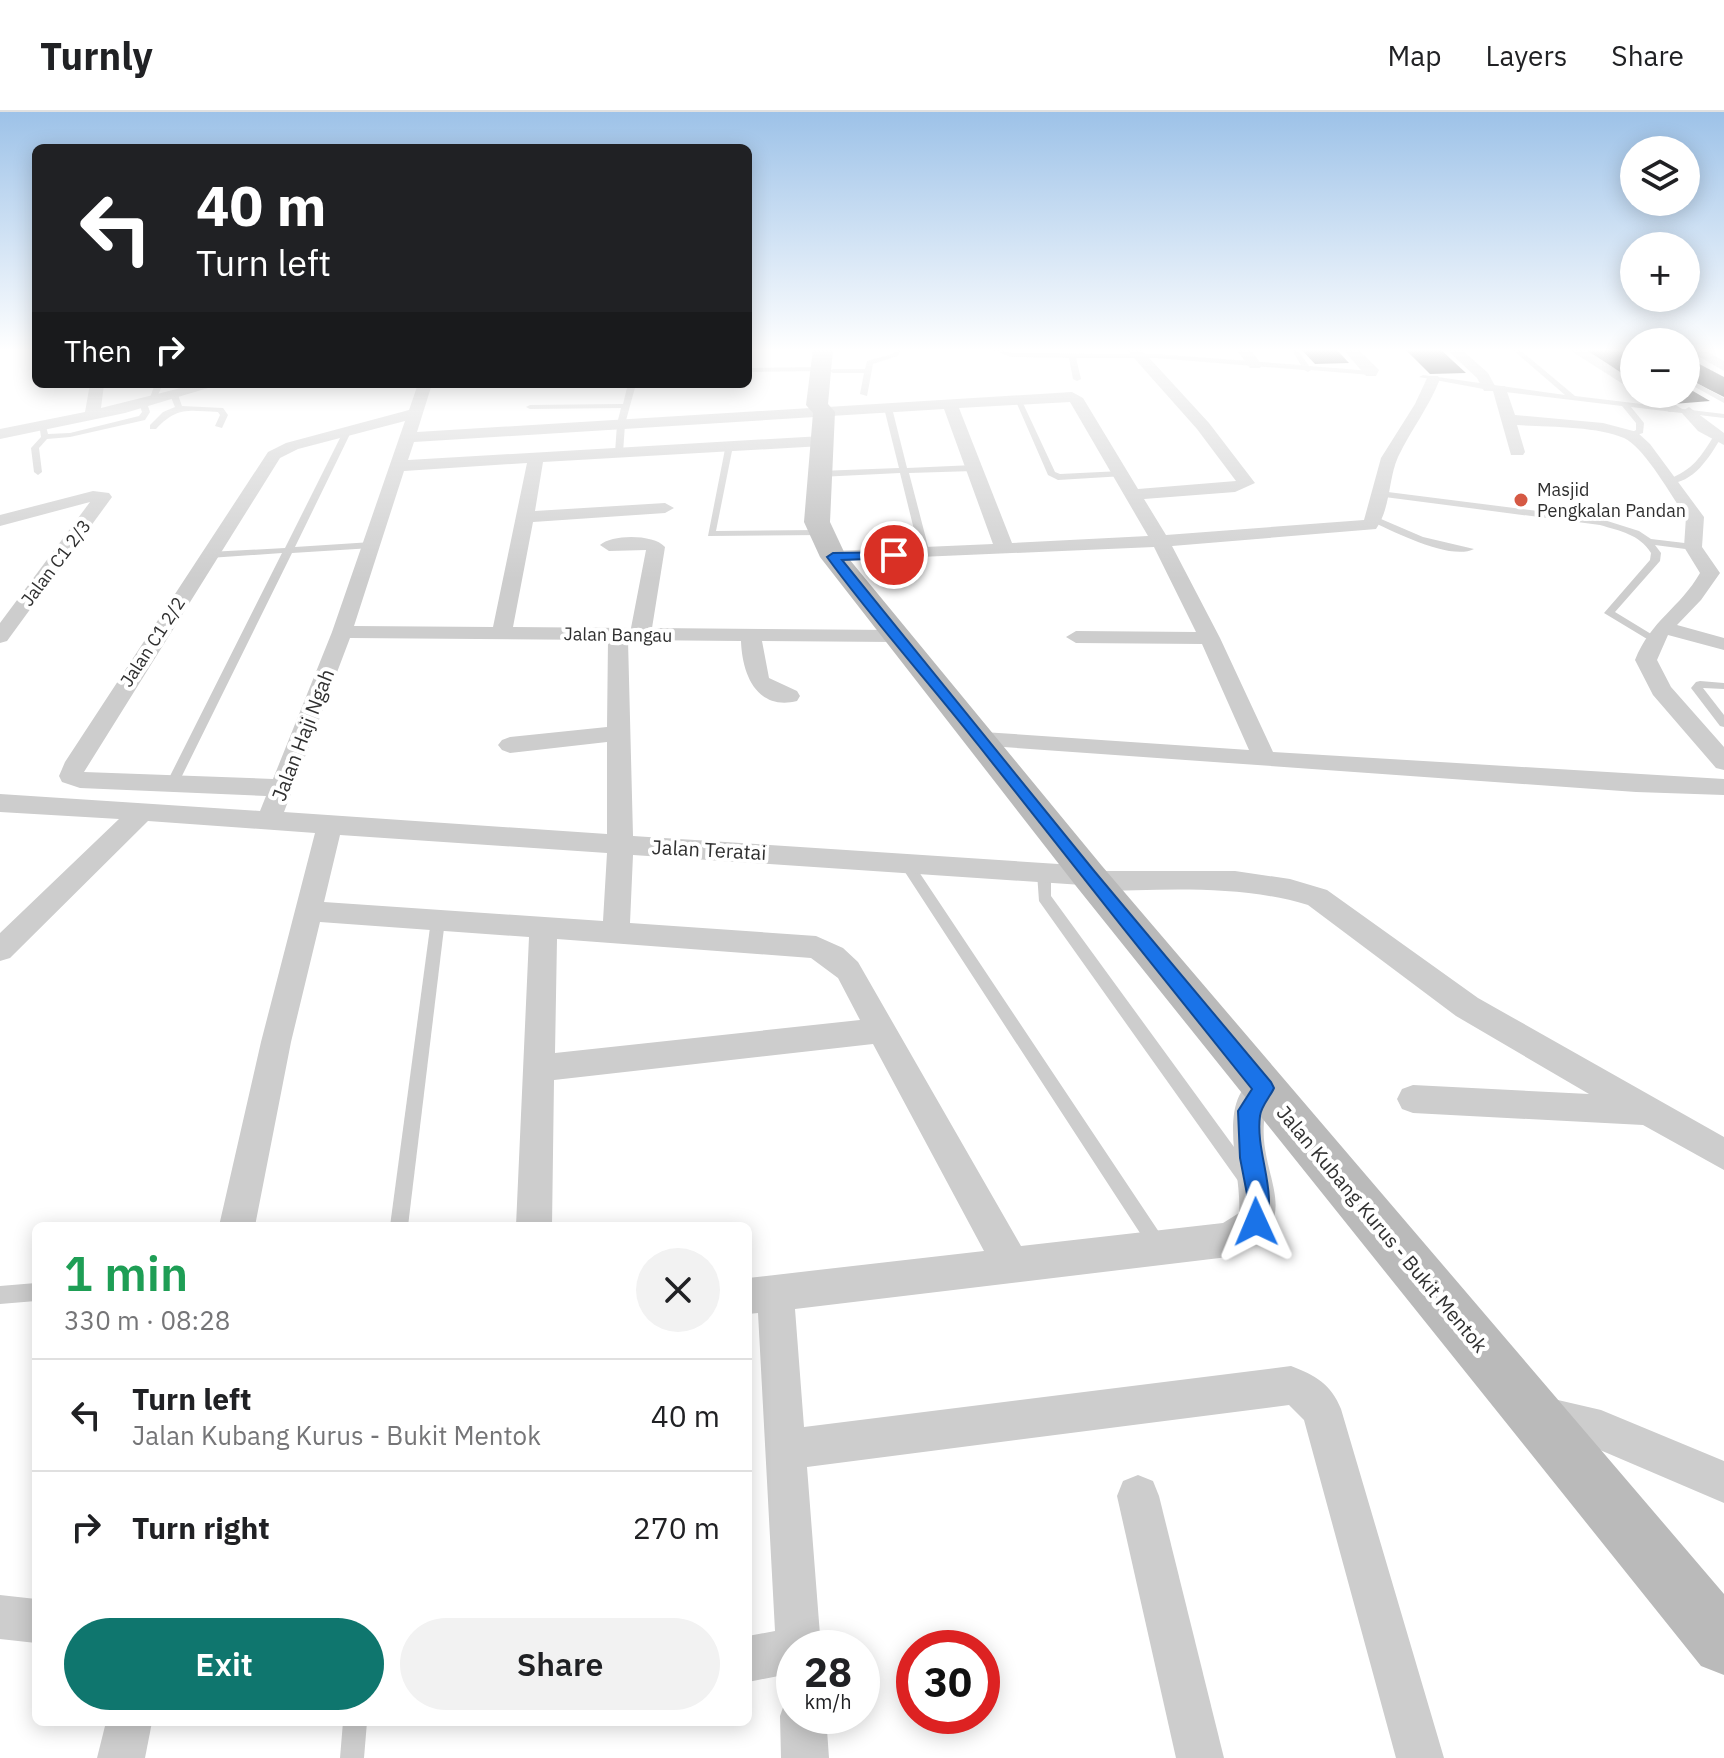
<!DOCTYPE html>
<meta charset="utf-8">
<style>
:root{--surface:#fff;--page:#f2f2f2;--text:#202124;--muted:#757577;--line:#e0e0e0;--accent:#0f766e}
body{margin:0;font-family:"IBM Plex Sans",sans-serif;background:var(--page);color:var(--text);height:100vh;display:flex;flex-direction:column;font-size:30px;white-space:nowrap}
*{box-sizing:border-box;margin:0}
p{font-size:26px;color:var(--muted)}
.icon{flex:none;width:44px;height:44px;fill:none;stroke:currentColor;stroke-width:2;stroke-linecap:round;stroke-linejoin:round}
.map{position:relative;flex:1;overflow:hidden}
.sheet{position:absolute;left:32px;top:1110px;width:720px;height:504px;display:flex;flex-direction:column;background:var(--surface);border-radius:12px;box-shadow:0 4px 20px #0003}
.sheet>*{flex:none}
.banner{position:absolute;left:32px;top:32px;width:720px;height:244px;border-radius:12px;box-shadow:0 4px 20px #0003;background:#202124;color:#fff;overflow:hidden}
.tools{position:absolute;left:1620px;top:24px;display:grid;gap:16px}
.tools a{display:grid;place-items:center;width:80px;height:80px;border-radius:50%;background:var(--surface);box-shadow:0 4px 20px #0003;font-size:40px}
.speed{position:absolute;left:776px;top:1518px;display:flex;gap:16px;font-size:40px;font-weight:700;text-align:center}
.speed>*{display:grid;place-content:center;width:104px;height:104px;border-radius:50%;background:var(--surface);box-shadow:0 4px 20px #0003;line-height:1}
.speed small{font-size:20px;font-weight:400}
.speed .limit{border:12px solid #d22;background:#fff;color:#111}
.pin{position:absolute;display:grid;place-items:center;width:68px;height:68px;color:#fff;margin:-34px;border:4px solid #fff;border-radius:50%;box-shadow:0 2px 8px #0007}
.me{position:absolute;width:88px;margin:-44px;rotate:359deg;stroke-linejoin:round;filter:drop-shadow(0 0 6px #0008)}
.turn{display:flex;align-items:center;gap:28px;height:168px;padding:0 32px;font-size:36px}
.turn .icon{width:104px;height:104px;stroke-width:2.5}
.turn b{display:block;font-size:56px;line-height:68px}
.then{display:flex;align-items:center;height:76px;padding:0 32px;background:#0003;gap:16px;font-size:30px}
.round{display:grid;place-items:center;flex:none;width:84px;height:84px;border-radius:42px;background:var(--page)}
.overview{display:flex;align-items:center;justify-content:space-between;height:136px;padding:0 32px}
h1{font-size:48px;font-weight:600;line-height:60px;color:#1e9e55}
.action{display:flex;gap:16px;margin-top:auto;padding:16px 32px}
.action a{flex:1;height:92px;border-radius:48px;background:var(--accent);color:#fff;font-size:32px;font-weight:600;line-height:92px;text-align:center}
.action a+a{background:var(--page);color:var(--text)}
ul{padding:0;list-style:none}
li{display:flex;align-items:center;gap:24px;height:112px;padding:0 32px;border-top:2px solid var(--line)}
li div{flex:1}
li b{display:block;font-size:30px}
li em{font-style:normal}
header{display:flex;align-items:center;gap:48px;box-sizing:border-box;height:112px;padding:0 40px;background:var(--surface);border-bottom:2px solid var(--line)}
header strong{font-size:38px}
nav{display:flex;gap:44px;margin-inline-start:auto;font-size:28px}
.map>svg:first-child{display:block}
.building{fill:#171717}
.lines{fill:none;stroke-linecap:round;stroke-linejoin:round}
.lane{fill:#cdcdcd;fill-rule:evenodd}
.street{fill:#cdcdcd;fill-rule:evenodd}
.secondary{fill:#bababa;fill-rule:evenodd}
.route{fill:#1a73e8;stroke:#114b97;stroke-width:2}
.poi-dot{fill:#d55944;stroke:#fff;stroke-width:3}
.labels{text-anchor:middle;stroke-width:8;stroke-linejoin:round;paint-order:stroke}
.far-poi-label{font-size:18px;fill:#303030;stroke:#fff;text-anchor:start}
.far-street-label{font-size:18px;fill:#303030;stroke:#fff}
.street-label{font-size:20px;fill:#303030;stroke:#fff}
</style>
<header>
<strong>Turnly</strong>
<nav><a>Map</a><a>Layers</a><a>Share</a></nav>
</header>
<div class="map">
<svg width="1724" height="1646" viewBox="0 0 1724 1646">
<rect width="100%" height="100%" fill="#fff"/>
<g class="building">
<polygon points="1301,237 1336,237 1349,251 1315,252"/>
<polygon points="1405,237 1440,237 1466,261 1430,262"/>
<polygon points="1619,237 1634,246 1634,269 1582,238"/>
<polygon points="1686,245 1724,265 1724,285 1686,266"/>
<polygon points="1686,275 1710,289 1673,292 1656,282 1686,282"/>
</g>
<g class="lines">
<g class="lane">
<polygon points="896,237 903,237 897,244 873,252 867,284 860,282 864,261 833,261 829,259 833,257 865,257 867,249 893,242"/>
<polygon points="990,237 1000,237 1012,241 1156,242 1301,253 1291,237 1297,237 1309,254 1371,259 1375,261 1371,263 1311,258 1308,260 1304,258 1156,246 1076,246 1081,267 1077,269 1073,267 1069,246 1011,245"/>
<polygon points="1512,237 1519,237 1575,284 1724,302 1724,306 1631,295 1644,311 1643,321 1631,325 1627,323 1636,318 1636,311 1622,294 1489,278 1419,265 1423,263 1565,283"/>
<polygon points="1629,237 1634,237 1634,240"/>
<polygon points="824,255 821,259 748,260 748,256"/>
<polygon points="1686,265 1724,286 1724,291 1686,270"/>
<polygon points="155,272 163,272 154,291 148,291"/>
<polygon points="628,272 636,272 625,312 623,341 619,343 615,341 617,312 621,296 530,297 526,295 530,293 623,292"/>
<path d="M174 281 178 283 182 294 223 296 228 303 222 316 215 314 220 303 218 300C188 299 178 294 156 317H150V313L163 300 175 295 170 283Z"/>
<polygon points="1014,285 1021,287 1055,360 1060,362 1121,359 1124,360 1124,364 1058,368 1048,363"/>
<polygon points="143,289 147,291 150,300 145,308 70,325 47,327 39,336 42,360 38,363 34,360 31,336 41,325 39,311 45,311 48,322 70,321 139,304 142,300 139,291"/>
<polygon points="888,294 892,296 907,356 974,353 978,356 974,359 909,361 930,442 928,444 920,442 900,361 819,365 815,362 819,359 899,356 884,296"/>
<polygon points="347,318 351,320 295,435 372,430 377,433 372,436 292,441 178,672 172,676 168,675 166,672 282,441 209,446 204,443 209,440 285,436 343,320"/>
<path d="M1715 322 1722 324C1709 346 1694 371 1667 372V368C1694 357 1700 346 1715 322Z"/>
<polygon points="726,332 733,334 716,419 820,418 825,421 823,423 708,424"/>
<path d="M1380 379 1601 407 1639 419 1651 427 1693 432 1698 435 1693 438 1655 433 1661 441 1660 449 1615 500 1656 525V529L1652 530 1604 501 1650 448 1651 441C1639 422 1620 419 1600 413L1377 384V380Z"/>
<path d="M1374 404 1423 425 1474 437C1451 449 1394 420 1371 409L1370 407Z"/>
<polygon points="1700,569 1724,571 1724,577 1703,576 1724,603 1724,615 1720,614 1691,576 1696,570"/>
<polygon points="906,746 911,748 1165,1129 1168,1135 1165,1141 1159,1144 1153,1141 901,754 899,751"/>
<polygon points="1044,756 1051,761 1051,784 1253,1061 1255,1067 1253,1073 1247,1075 1241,1073 1039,789 1037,761"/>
<polygon points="438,803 445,808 408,1114 390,1114 431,808"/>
<polygon points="36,1171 36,1189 0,1192 0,1174"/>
<polygon points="343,1610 367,1610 364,1646 340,1646"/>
</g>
<g class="street">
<path d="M1126 237H1141L1209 311 1255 371 1235 380 1144 387 1166 423 1364 408 1381 346 1415 292 1428 264H1438L1440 267C1429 295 1411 318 1398 345 1388 368 1391 395 1376 417L1172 434 1220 526 1273 640 1724 667V683L1636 680 975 633 971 628 975 623 983 620 1249 638 1202 532 1076 531 1066 525 1076 519 1196 520 1154 435 826 449 824 445 833 439 993 432 944 297 414 330 408 348 822 324 830 329 822 334 543 350 535 399 665 391 674 396 665 401 533 410 513 515 631 516 646 438 609 439 600 433C612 422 654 422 665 435L652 516 894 518 904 524 894 530 762 529 769 566 797 579 800 584 797 589C756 599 742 561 741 529L628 528 633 724 1089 754 1100 759H1235L1290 767 1327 778 1478 886 1724 1025V1058L1643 1013 1413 1001 1402 997 1397 987 1402 977 1413 973 1589 982 1456 904 1308 793C1238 772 1165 778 1093 779L1082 773 633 743 630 811 816 824 843 836 858 850 1021 1134 1223 1111 1239 1101C1243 1060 1211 981 1264 962L1275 966 1280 976C1276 984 1267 995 1265 1003 1254 1065 1315 1110 1228 1145L795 1197 804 1315 1291 1254C1315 1263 1331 1272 1341 1297L1444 1646H1396L1304 1308 1289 1293 807 1355 821 1536H794V1561L748 1570V1524L775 1519 758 1201 748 1202V1166L984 1139 873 932 554 968 552 1114H516L529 825 320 810 291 930 255 1114H219L261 930 315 721 148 709 10 846 0 849V821L119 707 0 700V682L260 699 266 684 80 676 62 670 59 664 65 650 268 340 286 331 409 298 418 272H432L417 320 1072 280 1083 286 1138 377 1236 369 1197 317ZM1070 290 1148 424 1012 431 959 296ZM405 309 332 520 273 667 84 660 280 346 298 337ZM527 351 493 515 354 514 404 359ZM350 526 608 528 607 615 510 625 502 628 498 633 502 638 510 641 607 630V722L284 700ZM340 723 607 741 603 809 324 790ZM557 827 811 846 838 866 860 908 555 941Z"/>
<polygon points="1236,237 1250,237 1262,253 1260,256 1250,256"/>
<polygon points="1343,237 1358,237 1379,258 1376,264 1366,264"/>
<path d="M1446 237H1461L1488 261 1495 274H1505L1515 303 1603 311 1637 320 1650 332 1704 405 1702 435 1720 461 1701 488 1677 513 1724 526V538L1668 523 1657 548 1671 575 1724 635V658L1716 656 1653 583 1635 548C1651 508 1680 496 1700 461L1684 435 1686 405C1672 385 1645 336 1624 326 1598 314 1547 315 1517 313L1525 340 1523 343H1511L1493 279H1484L1477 266Z"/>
<polygon points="1568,237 1585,237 1634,269 1634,279"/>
<polygon points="1686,237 1702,237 1724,249 1724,259"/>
<polygon points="90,272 104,272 101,296 197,272 221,272 125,301 0,327 0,317 85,300"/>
<polygon points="1640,282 1658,282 1682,297 1679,300 1669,300"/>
<polygon points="1689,295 1724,321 1724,333 1698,319 1681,300"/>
<polygon points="93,379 109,381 112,385 7,529 0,531 0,511 90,390 0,414 0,403"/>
<polygon points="1545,1285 1601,1298 1724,1349 1724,1391 1600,1338 1531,1319 1525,1305 1531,1291"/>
<polygon points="1138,1363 1153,1369 1159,1384 1224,1646 1176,1646 1117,1384 1123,1369"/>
<polygon points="0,1483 36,1487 36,1531 0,1527"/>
<polygon points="794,1584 794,1604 826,1604 829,1646 781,1646 780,1604 786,1587"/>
<polygon points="106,1610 152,1610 145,1646 97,1646"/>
</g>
<polygon class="secondary" points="813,237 833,237 828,292 835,300 830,410 845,442 1102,754 1724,1482 1724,1563 1701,1554 1076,774 820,445 804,410 813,301 806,293"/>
</g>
<linearGradient id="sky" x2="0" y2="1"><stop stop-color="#9dc2e8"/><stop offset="0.51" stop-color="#fff"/><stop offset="1" stop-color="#fff" stop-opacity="0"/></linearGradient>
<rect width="1724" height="467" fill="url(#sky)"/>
<path class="route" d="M899 440 900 443 894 446 842 448 1095 760 1271 970 1274 976C1270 985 1261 994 1260 1004 1255 1041 1279 1081 1264 1117L1256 1121 1248 1117 1245 1110 1247 1082 1240 1046 1238 999 1252 977C1160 863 1070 749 979 634 929 570 875 511 827 445L833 441Z"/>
<circle class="poi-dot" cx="1521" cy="388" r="8"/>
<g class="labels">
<g class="far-poi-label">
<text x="1537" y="384">Masjid<tspan x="1537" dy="21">Pengkalan Pandan</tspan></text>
</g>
<g class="far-street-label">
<text transform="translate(56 451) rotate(-53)" y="6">Jalan C1 2/3</text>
<text transform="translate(618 523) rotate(1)" y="6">Jalan Bangau</text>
<text transform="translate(153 530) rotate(-57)" y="6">Jalan C1 2/2</text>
</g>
<g class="street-label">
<text transform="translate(303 623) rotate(-69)" y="7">Jalan Haji Ngah</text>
<text transform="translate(709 738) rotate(3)" y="7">Jalan Teratai</text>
<text transform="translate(1382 1117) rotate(50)" y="7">Jalan Kubang Kurus - Bukit Mentok</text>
</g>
</g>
</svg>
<div class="tools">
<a><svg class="icon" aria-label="layers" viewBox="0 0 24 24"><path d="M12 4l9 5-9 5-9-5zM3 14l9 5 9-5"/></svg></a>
<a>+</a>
<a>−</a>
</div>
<div class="speed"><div>28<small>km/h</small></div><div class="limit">30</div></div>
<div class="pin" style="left:894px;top:443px;background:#d93025"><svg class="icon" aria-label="arrive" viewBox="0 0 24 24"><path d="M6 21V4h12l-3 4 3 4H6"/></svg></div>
<svg class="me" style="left:1256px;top:1110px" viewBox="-20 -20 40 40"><path d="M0-17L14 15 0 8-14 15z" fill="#1a73e8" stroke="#fff" stroke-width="4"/></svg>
<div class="banner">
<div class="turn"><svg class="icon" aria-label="left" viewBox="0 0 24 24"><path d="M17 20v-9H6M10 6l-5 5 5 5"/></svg><div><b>40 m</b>Turn left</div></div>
<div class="then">Then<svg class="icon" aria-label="right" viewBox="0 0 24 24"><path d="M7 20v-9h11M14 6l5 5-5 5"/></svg></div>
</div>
<section class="sheet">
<div class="overview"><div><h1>1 min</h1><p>330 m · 08:28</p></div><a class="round"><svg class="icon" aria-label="close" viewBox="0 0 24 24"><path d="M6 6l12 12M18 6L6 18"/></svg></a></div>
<ul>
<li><svg class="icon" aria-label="left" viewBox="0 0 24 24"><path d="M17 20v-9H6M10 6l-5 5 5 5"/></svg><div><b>Turn left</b><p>Jalan Kubang Kurus - Bukit Mentok</p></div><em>40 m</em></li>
<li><svg class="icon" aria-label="right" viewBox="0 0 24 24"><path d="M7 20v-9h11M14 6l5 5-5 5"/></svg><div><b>Turn right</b></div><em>270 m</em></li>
</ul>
<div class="action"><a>Exit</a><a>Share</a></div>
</section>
</div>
